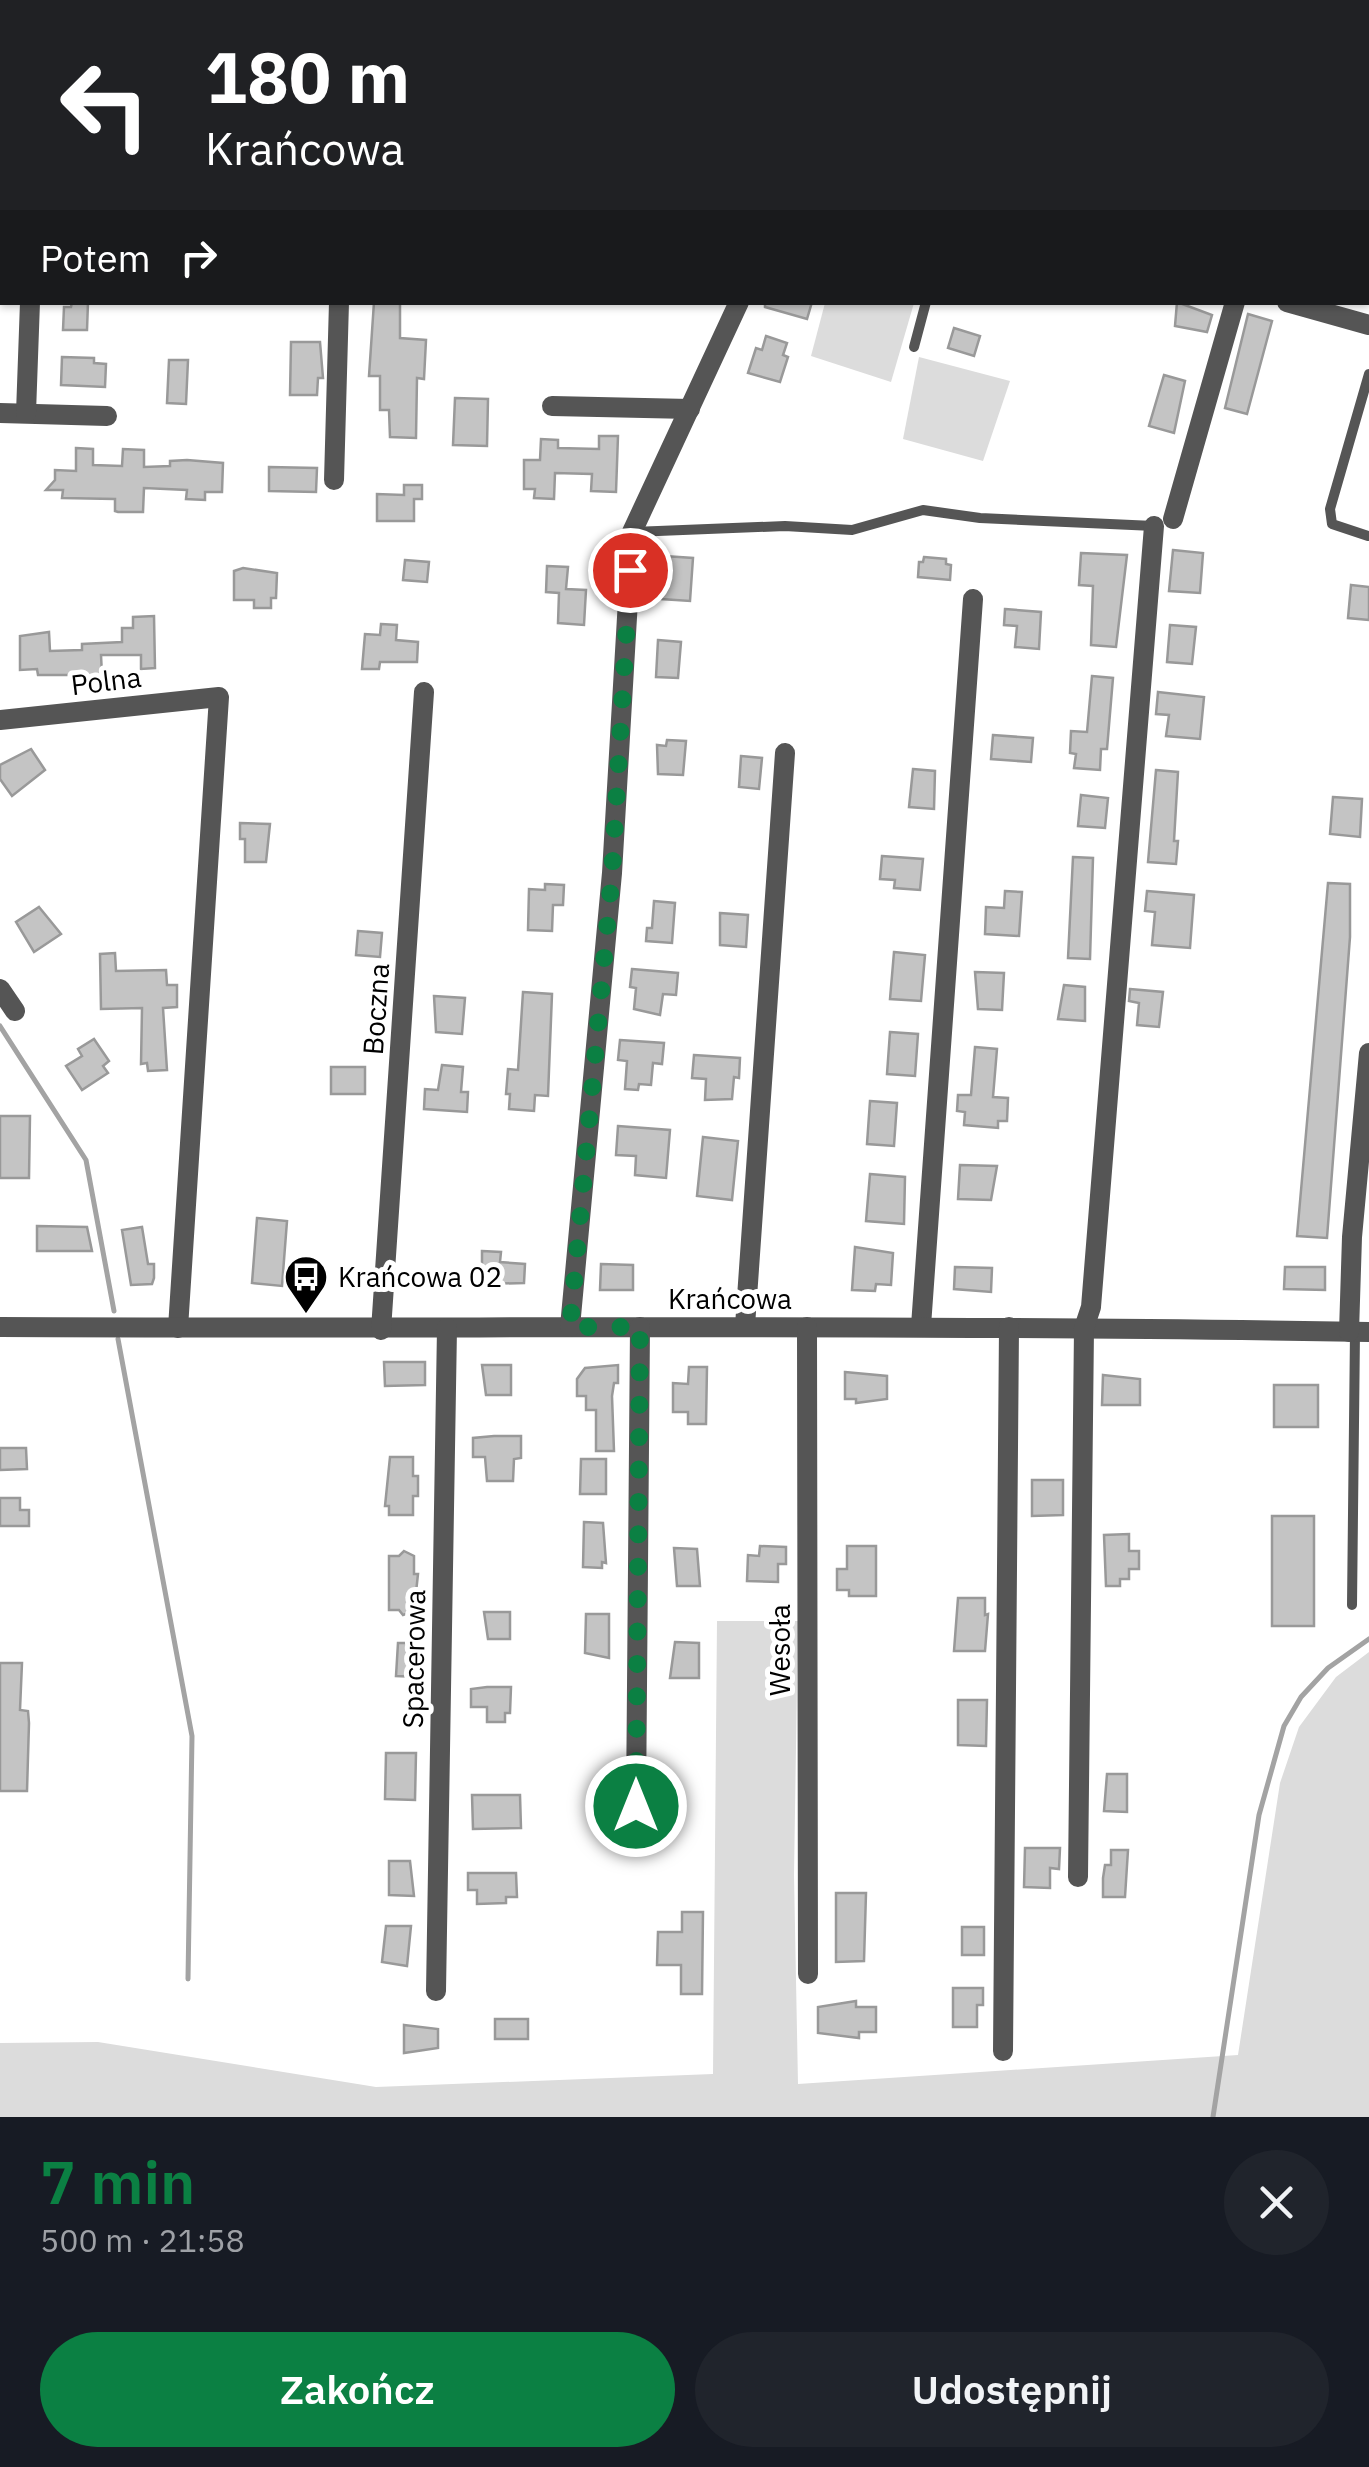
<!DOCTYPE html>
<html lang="pl">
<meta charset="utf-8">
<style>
:root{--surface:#171b24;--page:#20242c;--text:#f1f3f6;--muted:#9ea1a6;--accent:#0b8043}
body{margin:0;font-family:"IBM Plex Sans",sans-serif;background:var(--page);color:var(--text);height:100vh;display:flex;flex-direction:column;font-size:38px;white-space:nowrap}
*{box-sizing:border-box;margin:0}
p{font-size:32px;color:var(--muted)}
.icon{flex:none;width:55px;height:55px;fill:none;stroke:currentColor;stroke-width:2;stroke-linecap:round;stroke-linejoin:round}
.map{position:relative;height:2117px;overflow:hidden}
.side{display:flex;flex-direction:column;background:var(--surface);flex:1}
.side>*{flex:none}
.top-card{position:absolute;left:0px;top:0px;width:1370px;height:305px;box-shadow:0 2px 8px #0004;background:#202124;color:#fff;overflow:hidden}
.pin{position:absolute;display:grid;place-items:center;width:85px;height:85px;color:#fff;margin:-42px;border:5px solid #fff;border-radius:50%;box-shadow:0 2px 10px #0007}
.me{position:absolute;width:110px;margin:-55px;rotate:0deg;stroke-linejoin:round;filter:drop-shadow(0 0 8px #0008)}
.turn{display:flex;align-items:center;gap:35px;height:210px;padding:0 40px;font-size:45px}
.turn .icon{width:130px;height:130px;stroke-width:2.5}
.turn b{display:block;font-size:70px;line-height:85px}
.then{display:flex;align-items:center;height:95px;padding:0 40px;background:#0003;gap:20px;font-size:38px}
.round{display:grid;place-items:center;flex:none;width:105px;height:105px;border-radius:52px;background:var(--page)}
.overview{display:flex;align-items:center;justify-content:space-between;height:170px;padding:0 40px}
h1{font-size:60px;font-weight:600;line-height:75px;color:var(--accent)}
.primary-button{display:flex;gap:20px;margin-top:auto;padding:20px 40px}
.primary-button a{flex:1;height:115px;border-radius:60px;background:var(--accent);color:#fff;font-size:40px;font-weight:600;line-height:115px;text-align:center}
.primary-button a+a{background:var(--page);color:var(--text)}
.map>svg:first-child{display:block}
.green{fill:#dcdcdc}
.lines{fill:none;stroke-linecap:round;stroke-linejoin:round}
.stream{stroke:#a3a3a3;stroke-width:5}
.building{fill:#c4c4c4;stroke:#999;stroke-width:2.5}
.service{stroke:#555;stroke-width:10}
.minor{stroke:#555;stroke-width:20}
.route{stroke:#0b8043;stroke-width:18;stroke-dasharray:0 32.4}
.labels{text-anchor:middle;stroke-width:10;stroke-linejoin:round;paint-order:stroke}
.street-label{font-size:28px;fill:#000;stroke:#fff}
.poi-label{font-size:28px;fill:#000;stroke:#fff;text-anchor:start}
</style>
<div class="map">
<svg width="1369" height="2117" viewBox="0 0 1369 2117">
<rect width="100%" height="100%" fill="#fff"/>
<g class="green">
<polygon points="825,303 914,303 891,382 811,356"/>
<polygon points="919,357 1010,381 983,461 903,439"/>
<polygon points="717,1621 798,1621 794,1875 798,2084 1238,2055 1280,1783 1299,1727 1336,1677 1369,1652 1369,2117 0,2117 0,2043 98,2042 376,2087 713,2074"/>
</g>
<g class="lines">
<g class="stream">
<polyline points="0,1026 86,1160 114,1311"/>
<polyline points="118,1339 192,1736 188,1979"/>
<polyline points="1213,2117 1259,1815 1284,1726 1301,1697 1328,1668 1369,1639"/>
</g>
</g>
<g class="building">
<polygon points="72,302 88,302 87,330 63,330 64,307 71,307"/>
<polygon points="374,302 400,302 400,338 426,340 424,379 417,378 416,438 390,437 389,410 380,410 380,376 369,376"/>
<polygon points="765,302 812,302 807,319 765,307"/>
<polygon points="1177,302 1212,315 1207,332 1175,326"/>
<polygon points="1248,314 1272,321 1247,414 1225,408"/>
<polygon points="954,328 980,336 974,356 948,348"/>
<polygon points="766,336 787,343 783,355 788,357 780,382 748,373 756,348 762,350"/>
<polygon points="291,342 320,342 323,378 318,378 317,395 290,395"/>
<polygon points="62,357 94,358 94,363 106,364 105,387 61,385"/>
<polygon points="169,360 188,360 186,404 167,403"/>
<polygon points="1164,375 1185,381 1174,433 1149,426"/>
<polygon points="455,398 488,399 487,446 453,445"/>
<polygon points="599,436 618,436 616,492 591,491 592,474 555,473 554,499 534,498 535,489 524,489 524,460 540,460 541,439 558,440 558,448 599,449"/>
<polygon points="76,448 93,449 93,465 122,466 123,449 144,450 144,467 170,466 170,461 187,460 223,463 222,492 205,492 205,500 186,499 187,490 144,488 143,512 118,512 115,511 115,499 62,498 63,490 46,490 55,480 55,470 76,471"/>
<polygon points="269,467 317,468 316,492 269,491"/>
<polygon points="404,485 422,485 422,499 414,499 414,521 377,521 377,494 404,495"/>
<polygon points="1173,550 1203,553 1200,593 1169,591"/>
<polygon points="1081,553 1127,555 1116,647 1091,645 1093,586 1079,585"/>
<polygon points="664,556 693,558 690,601 661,599"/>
<polygon points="924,557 946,559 946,564 951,565 950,580 918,577 919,562 923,562"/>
<polygon points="405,560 429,562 427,582 403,580"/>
<polygon points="547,566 568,567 566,589 586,590 584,625 558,623 559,593 546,592"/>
<polygon points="243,568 277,573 276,598 271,598 271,608 254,608 254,600 234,600 234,571"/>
<polygon points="1351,585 1369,587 1369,620 1348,618"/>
<polygon points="1005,609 1041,612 1039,649 1015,647 1017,626 1004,625"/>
<polygon points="154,616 155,668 141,669 141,655 101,655 102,675 38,675 37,669 20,670 20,636 49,632 50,651 82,650 82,644 122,642 122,628 133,628 133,617"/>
<polygon points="381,624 397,625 396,640 418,642 417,662 380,662 379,669 362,669 365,634 380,635"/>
<polygon points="1170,625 1196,627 1192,664 1167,662"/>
<polygon points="658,640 681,642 678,678 656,677"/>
<polygon points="1092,676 1113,678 1107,749 1101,749 1100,770 1074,768 1076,754 1070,753 1071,731 1087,732"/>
<polygon points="1158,692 1204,697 1200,739 1166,736 1169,715 1156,714"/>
<polygon points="993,735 1033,738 1031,762 991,759"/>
<polygon points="667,740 686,741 683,775 658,774 657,745 666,746"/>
<polygon points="31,749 45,770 12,796 0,779 0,765"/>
<polygon points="741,756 762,758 759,789 739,787"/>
<polygon points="913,769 935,771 934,809 909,807"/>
<polygon points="1156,770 1178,772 1174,841 1178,841 1176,864 1148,862"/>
<polygon points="1081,795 1108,798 1105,828 1078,826"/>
<polygon points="1333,797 1362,799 1360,837 1330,834"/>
<polygon points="240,823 270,824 266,862 245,862 245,839 240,839"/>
<polygon points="882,856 923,859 920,890 894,888 895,880 880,879"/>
<polygon points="1073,857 1093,858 1090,959 1068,958"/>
<polygon points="1328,883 1350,884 1350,937 1327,1238 1297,1236"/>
<polygon points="545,884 564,885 563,905 553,905 552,931 528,930 529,889 545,890"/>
<polygon points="1005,891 1022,892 1019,936 985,934 986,907 1004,908"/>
<polygon points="1147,891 1194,895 1190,948 1152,945 1155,912 1145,911"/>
<polygon points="654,901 675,903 672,943 646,941 647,928 652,928"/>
<polygon points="39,907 61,934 34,952 16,922"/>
<polygon points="720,913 748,915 746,947 720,945"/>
<polygon points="358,931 382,933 380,957 356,955"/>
<polygon points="894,952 925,955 921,1001 890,999"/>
<polygon points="115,953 116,971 166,970 167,985 177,985 177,1007 163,1008 167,1070 148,1071 147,1063 141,1064 142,1008 101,1009 100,954"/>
<polygon points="632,969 678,973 676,995 663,994 660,1015 634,1009 636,988 630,987"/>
<polygon points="975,972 1004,973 1002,1010 978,1009"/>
<polygon points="1064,985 1085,987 1085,1021 1058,1019"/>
<polygon points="1130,989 1163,992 1159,1027 1137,1025 1139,1003 1129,1001"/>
<polygon points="523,992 552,994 548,1096 535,1095 534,1111 509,1109 510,1094 506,1094 508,1069 518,1070"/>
<polygon points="434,996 465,998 462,1034 436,1032"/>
<polygon points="890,1032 918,1034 915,1076 887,1074"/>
<polygon points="94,1039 109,1061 103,1066 108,1073 82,1090 66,1066 82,1056 78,1049"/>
<polygon points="620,1040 664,1043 662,1064 653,1063 651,1085 639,1084 638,1090 625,1089 627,1061 618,1060"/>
<polygon points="975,1047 997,1049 993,1097 1008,1098 1007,1121 998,1121 998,1128 964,1125 965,1112 957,1111 958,1095 971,1095"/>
<polygon points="694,1055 740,1058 739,1078 734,1077 732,1099 705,1100 706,1079 692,1078"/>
<polygon points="442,1065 463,1067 461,1092 468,1092 467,1112 424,1109 425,1089 438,1090"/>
<rect x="331" y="1067" width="34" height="27"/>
<polygon points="870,1101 897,1103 894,1146 867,1144"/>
<polygon points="0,1116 30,1116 29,1178 0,1178"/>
<polygon points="618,1126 670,1130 666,1178 635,1175 636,1156 616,1155"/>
<polygon points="703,1137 738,1141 732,1200 697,1196"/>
<polygon points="960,1165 997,1166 991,1200 958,1199"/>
<polygon points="870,1174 905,1177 904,1224 866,1221"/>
<polygon points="257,1218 287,1221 282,1286 252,1283"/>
<polygon points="37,1226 87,1227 92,1251 37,1251"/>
<polygon points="142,1227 148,1264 154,1264 154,1278 152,1284 131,1285 122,1230"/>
<polygon points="855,1247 893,1253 891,1285 876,1284 875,1291 852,1290"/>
<polygon points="482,1251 501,1252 500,1262 525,1264 524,1283 482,1284"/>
<polygon points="601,1264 633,1265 633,1290 600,1290"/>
<polygon points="955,1267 992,1268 991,1292 954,1289"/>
<polygon points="1285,1267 1325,1267 1325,1290 1284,1289"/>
<polygon points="384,1362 425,1362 425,1385 385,1386"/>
<polygon points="482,1365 511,1365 511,1395 486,1395"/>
<polygon points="618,1365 618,1383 614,1383 612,1396 614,1451 596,1451 596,1410 586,1410 586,1396 577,1396 577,1379 585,1368"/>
<polygon points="689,1367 707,1367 706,1424 688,1424 688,1412 673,1412 673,1383 688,1384"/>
<polygon points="845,1372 887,1376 887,1399 856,1403 856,1399 845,1399"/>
<polygon points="1103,1375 1140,1379 1140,1405 1102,1405"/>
<rect x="1274" y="1385" width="44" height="42"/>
<polygon points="494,1436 521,1436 521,1458 514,1459 513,1481 487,1481 485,1457 473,1457 473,1438"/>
<polygon points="0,1448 26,1448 27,1469 0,1470"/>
<polygon points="390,1457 413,1457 413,1476 418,1476 418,1496 413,1496 413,1515 389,1515 389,1506 385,1506"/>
<polygon points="581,1459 606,1459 606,1494 580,1494"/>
<polygon points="1032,1480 1063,1480 1063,1515 1032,1516"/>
<polygon points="0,1498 20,1498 20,1510 29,1510 29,1526 0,1526"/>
<rect x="1272" y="1516" width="42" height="110"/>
<polygon points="584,1522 603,1523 606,1563 602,1562 602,1568 583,1567"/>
<polygon points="1129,1534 1129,1551 1139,1551 1139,1569 1129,1569 1129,1579 1120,1579 1120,1586 1106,1586 1104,1535"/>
<polygon points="760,1546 786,1547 786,1564 778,1564 778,1582 747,1581 748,1555 759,1556"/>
<polygon points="847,1546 876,1546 876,1596 849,1596 849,1590 837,1590 837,1569 847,1569"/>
<polygon points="674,1548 697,1549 700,1586 677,1586"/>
<polygon points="404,1551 414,1556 414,1574 418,1574 414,1611 403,1615 399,1610 389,1610 389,1556 399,1556"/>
<polygon points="958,1598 985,1598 985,1615 988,1614 985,1651 954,1651"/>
<polygon points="484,1612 510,1612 510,1639 488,1639"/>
<polygon points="586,1614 609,1614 609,1658 585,1653"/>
<polygon points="675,1642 699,1643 699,1678 670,1678"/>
<polygon points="398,1643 417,1643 418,1677 396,1676"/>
<polygon points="0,1663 22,1663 20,1710 28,1711 29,1723 27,1791 0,1791"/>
<polygon points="487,1687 511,1687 510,1713 505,1713 505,1722 487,1722 487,1707 471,1707 471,1689"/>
<polygon points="958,1700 987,1700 986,1746 958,1745"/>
<polygon points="386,1753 416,1753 415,1800 385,1799"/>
<polygon points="1107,1774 1127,1774 1127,1812 1104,1811"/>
<polygon points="472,1795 520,1795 521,1828 473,1829"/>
<polygon points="1025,1848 1060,1848 1059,1869 1050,1868 1050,1888 1024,1887"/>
<polygon points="1111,1850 1128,1850 1125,1897 1103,1897 1103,1878 1105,1865 1111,1865"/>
<polygon points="389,1861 410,1861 414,1896 389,1895"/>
<polygon points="468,1873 516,1873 517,1897 506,1897 506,1903 477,1904 477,1890 468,1890"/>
<polygon points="836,1893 866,1893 864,1961 836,1962"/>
<polygon points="682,1912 703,1912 702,1994 681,1994 681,1965 657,1965 658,1932 682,1932"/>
<polygon points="386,1926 411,1926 407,1966 382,1962"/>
<rect x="962" y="1927" width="22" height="28"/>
<polygon points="953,1988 983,1988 983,2005 977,2005 977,2027 953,2027"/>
<polygon points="856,2001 856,2007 876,2007 876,2032 859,2032 859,2038 818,2033 818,2007"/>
<rect x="495" y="2019" width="33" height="20"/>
<polygon points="404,2025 438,2029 438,2048 404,2053"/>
</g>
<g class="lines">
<g class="service">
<polyline points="914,347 926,302"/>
<polyline points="633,532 785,526 852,530 923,510 980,518 1154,526"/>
<polyline points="1368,536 1332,524 1330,509 1369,374"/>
<polyline points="1352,1605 1355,1332"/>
</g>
<g class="minor">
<polyline points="227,0 227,2"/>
<polyline points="894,0 898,2"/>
<polyline points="606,2 606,0"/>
<polyline points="0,27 2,27"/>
<polyline points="1368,127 1369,127"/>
<polyline points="1287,302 1369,325"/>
<polyline points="552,406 690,409"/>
<polyline points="0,413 107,416"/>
<polyline points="26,413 30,302"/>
<polyline points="334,480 339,302"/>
<polyline points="1173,519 1235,302"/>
<polyline points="0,720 219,697 178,1328"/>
<polyline points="0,989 15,1011"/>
<polyline points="745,1326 785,753"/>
<polyline points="921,1326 973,599"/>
<path d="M0 1327C456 1329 913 1324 1369 1332"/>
<polyline points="570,1327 612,873 632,532 739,302"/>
<polyline points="807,1327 808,1974"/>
<polyline points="381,1330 424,692"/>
<polyline points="1349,1332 1352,1237 1369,1053"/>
<polyline points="636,1806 640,1327"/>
<polyline points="1078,1877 1084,1328 1091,1307 1154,526"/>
<polyline points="436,1991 447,1328"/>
<polyline points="1003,2051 1009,1327"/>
</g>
</g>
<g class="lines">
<polyline class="route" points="630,570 612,874 570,1327 640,1327 636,1806"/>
</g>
<defs>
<g id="bus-pin" transform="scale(2.25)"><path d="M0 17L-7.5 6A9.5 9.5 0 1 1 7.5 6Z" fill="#000" stroke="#fff"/><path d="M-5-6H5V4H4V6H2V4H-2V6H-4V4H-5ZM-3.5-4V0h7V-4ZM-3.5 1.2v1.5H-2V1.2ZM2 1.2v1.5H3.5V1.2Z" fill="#fff"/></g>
</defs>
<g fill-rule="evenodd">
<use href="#bus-pin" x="306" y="1277"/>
</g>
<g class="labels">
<g class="street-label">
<text transform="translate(106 681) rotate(-7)" y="10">Polna</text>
<text transform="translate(376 1009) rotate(-86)" y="10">Boczna</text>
<text x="730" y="1309">Krańcowa</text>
<text transform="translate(780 1650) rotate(-90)" y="10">Wesoła</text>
<text transform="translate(414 1659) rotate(-89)" y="10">Spacerowa</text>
</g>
<g class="poi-label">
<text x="338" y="1287">Krańcowa 02</text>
</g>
</g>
</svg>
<div class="pin" style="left:630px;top:570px;background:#d93025"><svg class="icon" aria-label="arrive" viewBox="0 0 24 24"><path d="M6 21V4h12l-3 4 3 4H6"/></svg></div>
<svg class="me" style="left:636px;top:1806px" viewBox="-20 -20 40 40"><circle r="17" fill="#0b8043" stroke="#fff" stroke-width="3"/><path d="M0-11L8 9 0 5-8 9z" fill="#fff"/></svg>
<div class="top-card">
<div class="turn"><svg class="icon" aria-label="left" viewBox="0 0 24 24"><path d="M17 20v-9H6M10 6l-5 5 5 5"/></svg><div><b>180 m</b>Krańcowa</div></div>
<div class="then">Potem<svg class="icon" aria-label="right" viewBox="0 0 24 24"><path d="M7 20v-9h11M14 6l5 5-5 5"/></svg></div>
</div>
</div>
<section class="side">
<div class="overview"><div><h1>7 min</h1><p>500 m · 21:58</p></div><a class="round"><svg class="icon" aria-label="close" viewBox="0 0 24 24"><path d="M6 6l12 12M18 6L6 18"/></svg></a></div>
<div class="primary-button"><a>Zakończ</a><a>Udostępnij</a></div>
</section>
